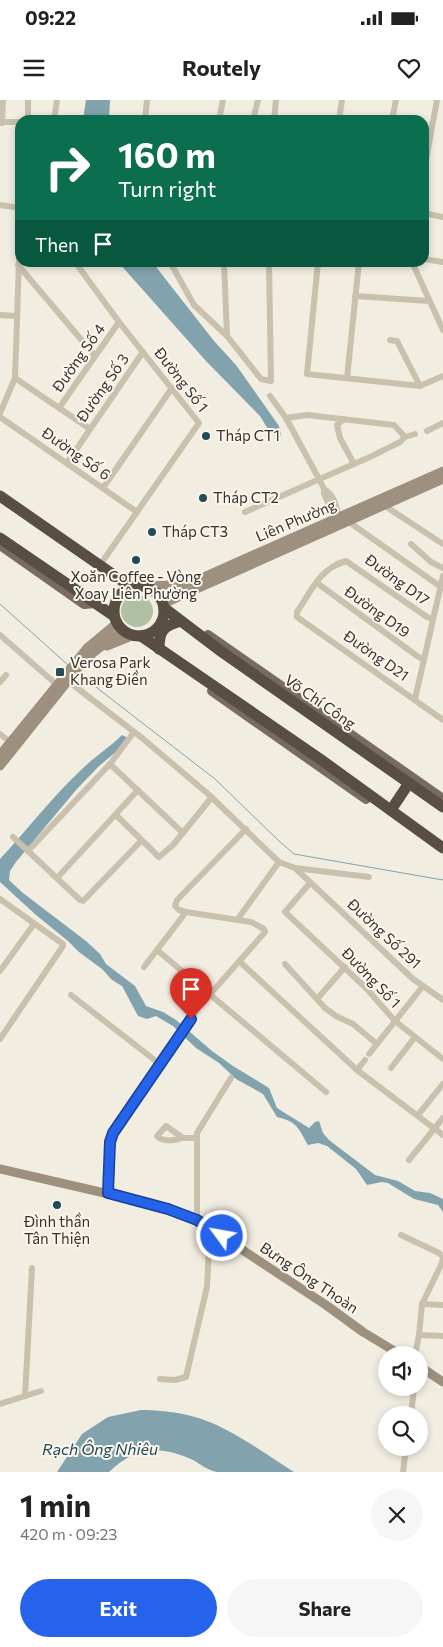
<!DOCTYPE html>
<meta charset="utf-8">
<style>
:root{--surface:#fff;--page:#f6f6f6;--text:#222;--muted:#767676;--accent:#2563eb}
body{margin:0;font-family:Commissioner,sans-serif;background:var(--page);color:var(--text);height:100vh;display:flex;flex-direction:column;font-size:19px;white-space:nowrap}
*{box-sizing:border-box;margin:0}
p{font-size:16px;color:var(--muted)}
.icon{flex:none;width:28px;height:28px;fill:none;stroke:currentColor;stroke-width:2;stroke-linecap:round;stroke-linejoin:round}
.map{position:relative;height:1372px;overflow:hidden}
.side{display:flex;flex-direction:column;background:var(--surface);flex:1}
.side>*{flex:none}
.banner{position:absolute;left:15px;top:15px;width:414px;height:152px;border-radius:15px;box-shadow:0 2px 8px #0003;background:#0b6e4f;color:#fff;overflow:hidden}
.fabs{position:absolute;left:378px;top:1246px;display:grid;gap:10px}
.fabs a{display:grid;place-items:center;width:50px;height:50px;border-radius:50%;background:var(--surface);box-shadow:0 2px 8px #0003;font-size:25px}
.pin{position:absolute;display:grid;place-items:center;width:42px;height:42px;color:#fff;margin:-51px -21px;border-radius:50% 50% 50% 0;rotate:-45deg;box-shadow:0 0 5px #0007}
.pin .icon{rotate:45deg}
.me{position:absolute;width:55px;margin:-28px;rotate:302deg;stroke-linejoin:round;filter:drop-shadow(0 0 4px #0008)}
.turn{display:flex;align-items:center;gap:18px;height:105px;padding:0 20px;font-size:22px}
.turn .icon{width:65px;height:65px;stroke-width:2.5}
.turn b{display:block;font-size:35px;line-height:42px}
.then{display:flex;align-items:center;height:48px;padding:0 20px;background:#0003;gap:10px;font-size:19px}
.round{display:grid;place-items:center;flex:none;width:52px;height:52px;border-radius:26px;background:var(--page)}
.summary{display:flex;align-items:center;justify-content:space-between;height:85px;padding:0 20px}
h1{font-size:30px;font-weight:700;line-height:38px}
.action{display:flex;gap:10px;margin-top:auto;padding:10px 20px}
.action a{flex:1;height:58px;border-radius:30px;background:var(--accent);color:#fff;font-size:20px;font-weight:700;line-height:58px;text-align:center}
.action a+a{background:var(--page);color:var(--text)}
.status{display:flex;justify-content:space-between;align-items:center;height:35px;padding:0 25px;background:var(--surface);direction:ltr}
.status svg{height:14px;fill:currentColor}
header{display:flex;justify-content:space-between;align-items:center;height:65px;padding:0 20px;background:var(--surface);font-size:22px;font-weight:700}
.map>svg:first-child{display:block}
.green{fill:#b0c0a2}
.water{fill:#82a3ad}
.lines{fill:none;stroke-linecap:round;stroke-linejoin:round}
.stream{stroke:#82a3ad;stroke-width:1}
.street{stroke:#cac0ae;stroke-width:6}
.secondary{stroke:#9d907f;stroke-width:9}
.primary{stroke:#796c5e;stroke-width:10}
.highway{stroke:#594e43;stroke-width:11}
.route-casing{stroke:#184099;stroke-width:12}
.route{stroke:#2563eb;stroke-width:9}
.poi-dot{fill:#244b58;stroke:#faf6ee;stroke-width:2}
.labels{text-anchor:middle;stroke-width:4;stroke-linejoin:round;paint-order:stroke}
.street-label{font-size:15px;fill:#39322c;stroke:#faf6ee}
.poi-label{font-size:15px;fill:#39322c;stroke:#faf6ee;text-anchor:start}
.water-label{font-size:16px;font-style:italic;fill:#244b58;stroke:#faf6ee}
</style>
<div class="status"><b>09:22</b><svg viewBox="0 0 49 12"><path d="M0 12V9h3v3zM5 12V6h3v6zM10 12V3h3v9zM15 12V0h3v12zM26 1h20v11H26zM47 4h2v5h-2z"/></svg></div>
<header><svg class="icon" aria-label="menu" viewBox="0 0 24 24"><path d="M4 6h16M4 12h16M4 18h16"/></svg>Routely<svg class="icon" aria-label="heart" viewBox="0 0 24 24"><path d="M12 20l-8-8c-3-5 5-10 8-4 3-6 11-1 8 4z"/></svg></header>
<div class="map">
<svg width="443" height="1372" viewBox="0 0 443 1372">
<rect width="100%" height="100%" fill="#f2ede1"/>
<circle class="green" cx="137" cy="511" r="16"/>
<g class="water">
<polygon points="86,0 110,0 109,20 83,20"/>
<polygon points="119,163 153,163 214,241 236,265 279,326 281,334 279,341 266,326 260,316 206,261"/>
<path d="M122 635 128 638 118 650 98 667 76 690 16 762 10 771 9 780 23 793 86 841 100 854 106 864 135 886 146 906 163 912 176 920 212 951 233 966 269 988 277 1008 309 1028 315 1022 319 1021 323 1033 329 1040 375 1075 398 1081 415 1091 430 1093 443 1099V1112L438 1105 414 1099 388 1083 382 1082 367 1085 356 1069 327 1046 318 1043 308 1045C298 1028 298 1022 277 1017L263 994 236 979 219 963 196 948 173 926 156 916 147 919 138 916 122 886 112 880 102 869 79 852 68 841 36 815 0 782V759C27 730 52 697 81 670 94 657 109 648 122 635Z"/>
<path d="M141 1310C159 1310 177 1312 195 1317 228 1326 265 1354 294 1372 270 1372 240 1372 217 1372 209 1371 200 1364 193 1360 160 1345 136 1346 109 1372H57L82 1334 108 1317Z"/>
</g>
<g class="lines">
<g class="stream">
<polyline points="0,504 68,565"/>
<polyline points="79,574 215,679 279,741 294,754 443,780"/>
</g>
<g class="street">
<polyline points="28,20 28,0"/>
<polyline points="54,20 57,0"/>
<polyline points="145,20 147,0"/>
<polyline points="219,20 223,0"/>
<polyline points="253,20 258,0"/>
<polyline points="274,20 276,0"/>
<polyline points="339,20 342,0"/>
<polyline points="392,20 396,0"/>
<polyline points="0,22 20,22"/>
<polyline points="2,23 3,0"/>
<polyline points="424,71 437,0"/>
<polyline points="0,105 20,108"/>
<polyline points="424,113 443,117"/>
<polyline points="424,159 443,162"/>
<polyline points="75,162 119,222 199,323 100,465"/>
<polyline points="170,162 194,205 227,236 261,279 271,281 269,162"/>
<polyline points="224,162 227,236"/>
<polyline points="318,162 307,274 420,286 443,276"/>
<polyline points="412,162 443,230"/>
<polyline points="18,165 95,256"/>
<polyline points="355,196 429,201"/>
<polyline points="0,215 16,216"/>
<polyline points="390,240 397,241 420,286"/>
<polyline points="15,278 90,329"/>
<polyline points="347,278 359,162"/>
<polyline points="270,296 286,318 319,379 324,389 324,394 332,410 337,412"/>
<polyline points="59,308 119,222"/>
<polyline points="0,313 15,278 20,132"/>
<polyline points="0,317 137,412"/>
<polyline points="286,318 307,315 394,325 405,337 415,334"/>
<polyline points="344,319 337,325 340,338 354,364"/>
<polyline points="427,331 443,323"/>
<polyline points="67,363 143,252"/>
<polyline points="103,388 172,288"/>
<path d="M324 389C334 395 336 405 338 414"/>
<polyline points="385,406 443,444"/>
<polyline points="245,412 372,356 400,342 405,337"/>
<polyline points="349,422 441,487"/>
<polyline points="411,444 431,462 443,468"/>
<polyline points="317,483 417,556 424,560"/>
<path d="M433 519 427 517 346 461C319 469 312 490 297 512V517L443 620"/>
<polyline points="0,535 56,584"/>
<polyline points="68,581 142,638 207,693 279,762 295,768 369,777"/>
<polyline points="0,582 6,575"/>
<polyline points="415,599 443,476"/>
<polyline points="134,632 110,664 28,751 80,800 83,801 141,741"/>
<polyline points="0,634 10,642"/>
<polyline points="110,664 183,733"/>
<polyline points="116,715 159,757 173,745 212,697"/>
<polyline points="13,737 28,751"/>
<polyline points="295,768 413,879 443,900"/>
<polyline points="57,778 138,690"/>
<polyline points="310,783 285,812 366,888 395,921 443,959"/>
<polyline points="0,799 63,844 63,846 0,939"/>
<polyline points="237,820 279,762"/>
<polyline points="157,850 326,992"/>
<polyline points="240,862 357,970 443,1035"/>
<polyline points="285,864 325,908 336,916 353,924 377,944"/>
<polyline points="144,867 186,812"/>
<polyline points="0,871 34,824"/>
<polyline points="71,895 161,965"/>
<polyline points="317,899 345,867"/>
<polyline points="369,954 423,886"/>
<polyline points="391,968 415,937"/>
<polyline points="357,970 365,960"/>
<polyline points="418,1015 443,984"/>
<path d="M182 1038C175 1041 162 1042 157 1036L166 1026 183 1038H197"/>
<polyline points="409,1060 443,1018"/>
<polyline points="108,1093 110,1042 113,1033 179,939 197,909 265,832 264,829 251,822 186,812 179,810 175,806 177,800 246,729"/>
<polyline points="197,1120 197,1033 231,978"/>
<polyline points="401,1135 439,1153 443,1157"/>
<polyline points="422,1204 443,1205"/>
<polyline points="419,1235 443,1236"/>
<polyline points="415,1255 419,1235 422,1204 442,1163 443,1158"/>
<polyline points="160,1279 175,1280 186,1277 207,1187 210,1128"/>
<polyline points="25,1296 32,1168"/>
<polyline points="0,1304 41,1291"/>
<polyline points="411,1315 414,1288"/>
<polyline points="403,1372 406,1348"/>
</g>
<g class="secondary">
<polyline points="145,486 172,485"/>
<polyline points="158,494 199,479 443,371"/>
<polyline points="163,504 443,379"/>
<polyline points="107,546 134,535"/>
<polyline points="0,655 87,548 117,523"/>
<polyline points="0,666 80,566 93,553 123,530"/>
<polyline points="0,1069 139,1101 168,1109 197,1120 326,1205 363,1232 401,1255"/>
<polyline points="419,1266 443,1282"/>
</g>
<g class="primary">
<polyline points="0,445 84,504 95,503"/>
<polyline points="208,535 443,699"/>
<polyline points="212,591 366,699"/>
</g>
<g class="highway">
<polyline points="0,396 131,487"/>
<polyline points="0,438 114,516"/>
<circle cx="139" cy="511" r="25"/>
<polyline points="164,508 222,552 443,707"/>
<polyline points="141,536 320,659 443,748"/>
<path d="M159 549C159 531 163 526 181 521"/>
<polyline points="391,710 409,683"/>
</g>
</g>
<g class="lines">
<g class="route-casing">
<polyline id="route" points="191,919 113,1033 110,1042 108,1093 168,1109 197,1120 222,1136"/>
</g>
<use href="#route" class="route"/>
</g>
<g class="poi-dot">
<circle cx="206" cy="336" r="5"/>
<circle cx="203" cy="398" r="5"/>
<circle cx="152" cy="432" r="5"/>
<circle cx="136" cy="460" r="5"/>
<rect x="55" y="567" width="10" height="10" rx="2.5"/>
<circle cx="57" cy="1105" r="5"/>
</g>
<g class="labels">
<g class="street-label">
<text transform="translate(79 258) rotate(-55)" y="5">Đường Số 4</text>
<text transform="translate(181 280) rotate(52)" y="5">Đường Số 1</text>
<text transform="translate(103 288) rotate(-55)" y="5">Đường Số 3</text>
<text transform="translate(76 354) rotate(35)" y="5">Đường Số 6</text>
<text transform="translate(296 421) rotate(-23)" y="5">Liên Phường</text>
<text transform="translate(397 480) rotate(36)" y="5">Đường D17</text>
<text transform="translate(377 512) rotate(36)" y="5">Đường D19</text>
<text transform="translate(376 556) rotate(35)" y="5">Đường D21</text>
<text transform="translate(320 602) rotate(35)" y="5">Võ Chí Công</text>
<text transform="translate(384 834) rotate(43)" y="5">Đường Số 291</text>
<text transform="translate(371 878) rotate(46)" y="5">Đường Số 1</text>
<text transform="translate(309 1178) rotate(34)" y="5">Bưng Ông Thoàn</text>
</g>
<g class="poi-label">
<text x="216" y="341">Tháp CT1</text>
<text x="213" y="403">Tháp CT2</text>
<text x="162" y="437">Tháp CT3</text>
<text x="136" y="482" text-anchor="middle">Xoăn Coffee - Vòng<tspan x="136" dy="17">Xoay Liên Phường</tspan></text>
<text x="70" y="568">Verosa Park<tspan x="70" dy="17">Khang Điền</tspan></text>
<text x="57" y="1127" text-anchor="middle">Đình thần<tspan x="57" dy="17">Tân Thiện</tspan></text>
</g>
<g class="water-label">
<text x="100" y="1355">Rạch Ông Nhiêu</text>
</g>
</g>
</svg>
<div class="fabs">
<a><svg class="icon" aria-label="sound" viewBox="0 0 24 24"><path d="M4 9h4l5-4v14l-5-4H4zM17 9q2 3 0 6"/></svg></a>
<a><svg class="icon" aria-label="search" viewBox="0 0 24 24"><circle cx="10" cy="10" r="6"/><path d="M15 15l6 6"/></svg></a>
</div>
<div class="pin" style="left:191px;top:919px;background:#d93025"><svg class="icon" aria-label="arrive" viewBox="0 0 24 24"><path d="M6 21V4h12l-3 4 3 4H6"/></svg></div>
<svg class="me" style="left:222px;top:1136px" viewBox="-20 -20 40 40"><circle r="17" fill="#2563eb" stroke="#fff" stroke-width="3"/><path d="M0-11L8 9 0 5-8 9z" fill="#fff"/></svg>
<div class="banner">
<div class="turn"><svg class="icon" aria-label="right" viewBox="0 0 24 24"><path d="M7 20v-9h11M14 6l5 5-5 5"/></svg><div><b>160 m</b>Turn right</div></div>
<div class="then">Then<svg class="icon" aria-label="arrive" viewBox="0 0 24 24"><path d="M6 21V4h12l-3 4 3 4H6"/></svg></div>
</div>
</div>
<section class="side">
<div class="summary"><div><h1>1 min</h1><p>420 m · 09:23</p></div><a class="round"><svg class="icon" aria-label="close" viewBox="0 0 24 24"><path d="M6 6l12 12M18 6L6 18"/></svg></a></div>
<div class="action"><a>Exit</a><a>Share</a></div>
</section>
